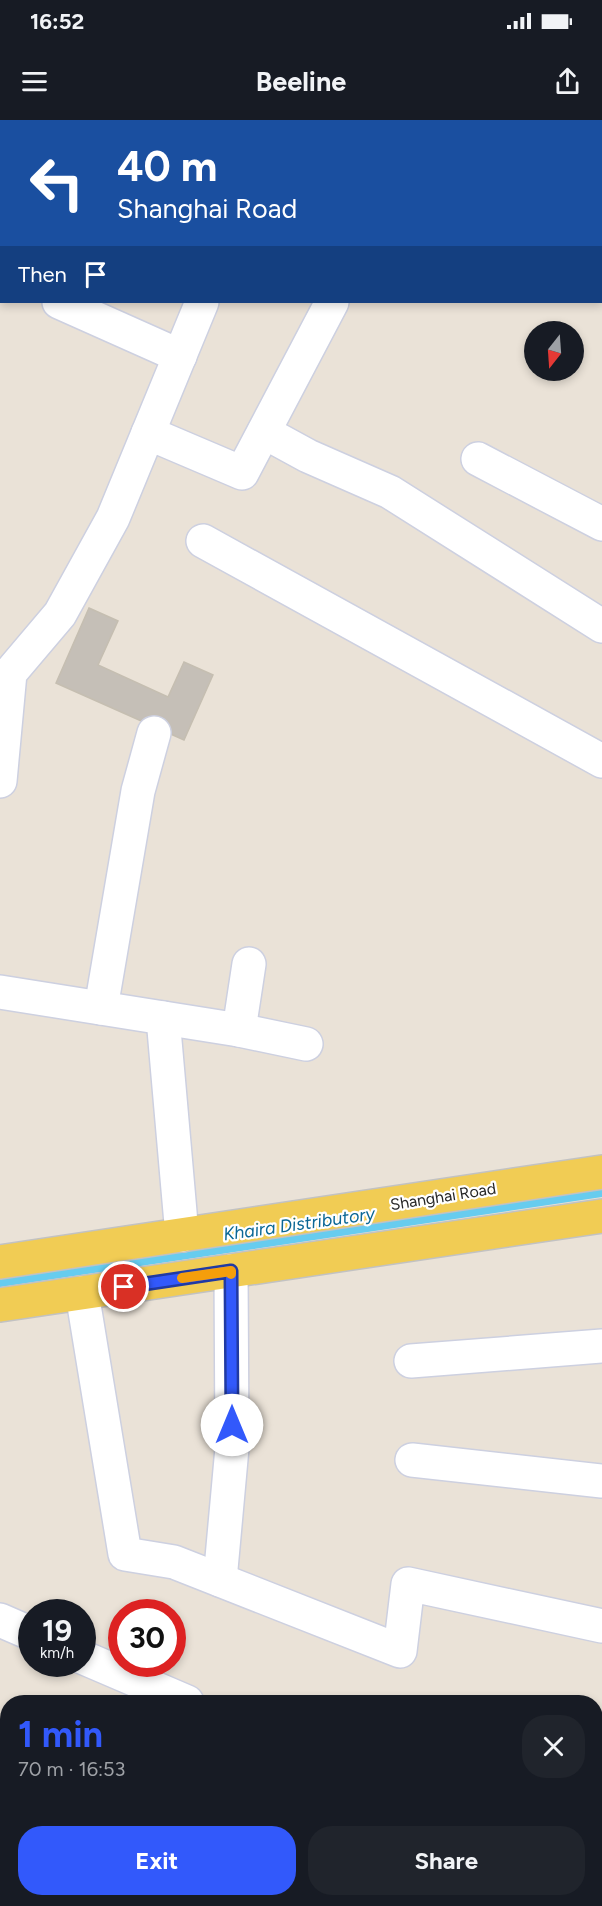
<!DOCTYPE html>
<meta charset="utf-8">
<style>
:root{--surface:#171b24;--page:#20242c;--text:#f1f3f6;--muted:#9ea1a6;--accent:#3259fb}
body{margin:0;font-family:Figtree,sans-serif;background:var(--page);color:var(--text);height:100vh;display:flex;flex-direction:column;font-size:22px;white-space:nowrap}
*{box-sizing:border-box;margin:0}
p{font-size:20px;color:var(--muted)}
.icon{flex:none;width:33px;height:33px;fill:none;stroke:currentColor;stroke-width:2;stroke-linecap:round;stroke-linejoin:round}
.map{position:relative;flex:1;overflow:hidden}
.sheet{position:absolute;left:0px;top:1575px;width:603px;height:212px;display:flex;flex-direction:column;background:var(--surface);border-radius:24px 24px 0 0;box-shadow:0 3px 9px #0003}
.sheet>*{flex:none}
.top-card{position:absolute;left:0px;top:0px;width:603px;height:183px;box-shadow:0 3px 9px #0003;background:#1a4fa0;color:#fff;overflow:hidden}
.needle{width:39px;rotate:197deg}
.buttons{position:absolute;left:524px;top:201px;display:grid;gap:12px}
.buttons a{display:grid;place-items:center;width:60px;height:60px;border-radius:50%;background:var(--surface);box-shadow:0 3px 9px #0003;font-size:30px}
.speed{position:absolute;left:18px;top:1479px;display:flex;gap:12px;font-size:30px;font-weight:700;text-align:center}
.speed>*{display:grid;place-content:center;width:78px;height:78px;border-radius:50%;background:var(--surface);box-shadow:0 3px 9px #0003;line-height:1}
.speed small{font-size:15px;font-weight:400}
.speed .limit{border:9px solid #d22;background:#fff;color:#111}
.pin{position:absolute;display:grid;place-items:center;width:51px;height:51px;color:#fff;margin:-26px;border:3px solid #fff;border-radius:50%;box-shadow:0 2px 6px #0007}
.me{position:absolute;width:66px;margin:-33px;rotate:0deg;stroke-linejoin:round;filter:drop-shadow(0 0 4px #0008)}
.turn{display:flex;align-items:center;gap:21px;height:126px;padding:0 18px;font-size:27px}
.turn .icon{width:78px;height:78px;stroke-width:2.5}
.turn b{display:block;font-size:42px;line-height:51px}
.then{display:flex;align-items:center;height:57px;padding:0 18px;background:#0003;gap:12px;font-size:22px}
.round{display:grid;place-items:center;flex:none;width:63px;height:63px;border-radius:24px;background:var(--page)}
.head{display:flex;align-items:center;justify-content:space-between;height:102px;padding:0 18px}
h1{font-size:36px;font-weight:700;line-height:45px;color:var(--accent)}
.button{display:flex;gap:12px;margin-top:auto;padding:12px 18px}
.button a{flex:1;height:69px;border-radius:24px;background:var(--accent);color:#fff;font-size:24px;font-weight:700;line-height:69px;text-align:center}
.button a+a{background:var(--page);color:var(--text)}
.status{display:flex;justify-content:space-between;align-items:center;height:42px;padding:0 30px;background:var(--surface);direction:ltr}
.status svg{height:16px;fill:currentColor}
header{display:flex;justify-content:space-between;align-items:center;height:78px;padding:0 18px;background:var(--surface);font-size:27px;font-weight:700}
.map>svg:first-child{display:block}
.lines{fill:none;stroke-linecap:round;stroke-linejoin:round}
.stream{stroke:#67ccef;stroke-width:8}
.building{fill:#c5bfb7;stroke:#c5beb1;stroke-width:1.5}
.minor-casing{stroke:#cdd0e0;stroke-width:36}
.major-casing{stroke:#c2c2c2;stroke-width:36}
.minor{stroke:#fff;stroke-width:33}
.major{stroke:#f1cc54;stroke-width:33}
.route-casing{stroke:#203aa3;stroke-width:15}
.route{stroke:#3259fb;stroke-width:10}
.slow{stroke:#f59e0b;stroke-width:10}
.labels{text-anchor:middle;stroke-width:4.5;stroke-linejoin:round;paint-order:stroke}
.street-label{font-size:16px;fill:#262626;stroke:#fff}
.water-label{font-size:18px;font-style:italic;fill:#0b6795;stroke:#fff}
</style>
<div class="status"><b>16:52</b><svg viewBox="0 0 49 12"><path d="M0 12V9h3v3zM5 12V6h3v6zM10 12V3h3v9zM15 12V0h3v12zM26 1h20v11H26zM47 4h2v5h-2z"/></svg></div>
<header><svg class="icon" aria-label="menu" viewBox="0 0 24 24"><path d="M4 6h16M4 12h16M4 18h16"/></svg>Beeline<svg class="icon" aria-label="share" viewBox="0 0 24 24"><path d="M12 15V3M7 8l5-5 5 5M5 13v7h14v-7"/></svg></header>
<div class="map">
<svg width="602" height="1786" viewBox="0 0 602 1786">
<rect width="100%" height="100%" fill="#eae2d7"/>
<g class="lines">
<polyline class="stream" points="0,1163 602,1073"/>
</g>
<polygon class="building" points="89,488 118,501 98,545 168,577 184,542 213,555 184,620 56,563"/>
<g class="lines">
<g class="minor-casing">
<g id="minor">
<polyline points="289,2 289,0"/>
<polyline points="474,2 475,0"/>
<polyline points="0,155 2,156"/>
<polyline points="59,182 180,236"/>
<polyline points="264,312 308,336 390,372 602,506"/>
<polyline points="148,313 242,353 332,182"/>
<polyline points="478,339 602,404"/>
<polyline points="203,421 602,641"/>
<polyline points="0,661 10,553 60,494 113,398 202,182"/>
<polyline points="0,872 239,910 249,844"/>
<polyline points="101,888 138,671 154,613"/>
<polyline points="163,898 182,1115"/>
<polyline points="239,910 306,924"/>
<polyline points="82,1173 125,1434 174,1442 400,1531 408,1464 602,1506"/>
<polyline points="411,1241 602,1226"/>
<polyline points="412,1340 602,1361"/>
<polyline points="220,1460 232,1328 231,1151"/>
<polyline points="0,1500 32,1514"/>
<polyline points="82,1537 187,1582"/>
<polyline points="596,1641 602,1642"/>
<polyline points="596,1743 602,1745"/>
<polyline points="0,1746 8,1735"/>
<polyline points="293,1779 314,1786"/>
<polyline points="93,1786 98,1779"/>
<polyline points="243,1786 247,1779"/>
</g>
</g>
<g class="major-casing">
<g id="major">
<polyline points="0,1142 602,1052"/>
<polyline points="0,1185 602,1096"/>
</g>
</g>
<use href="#minor" class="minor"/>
<use href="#major" class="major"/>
</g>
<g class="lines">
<g class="route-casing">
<polyline id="route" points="124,1167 231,1151 232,1305"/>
</g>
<use href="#route" class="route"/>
<polyline class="slow" points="182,1158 231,1151 231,1154"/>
</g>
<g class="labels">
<g class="street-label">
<text transform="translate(443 1076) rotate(-9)" y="6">Shanghai Road</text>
</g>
<g class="water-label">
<text transform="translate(299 1104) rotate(-8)" y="6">Khaira Distributory</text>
</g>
</g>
</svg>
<div class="buttons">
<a><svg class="needle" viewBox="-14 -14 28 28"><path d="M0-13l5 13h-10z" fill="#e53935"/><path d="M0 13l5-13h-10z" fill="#9ea1a6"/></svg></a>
</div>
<div class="speed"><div>19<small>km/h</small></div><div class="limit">30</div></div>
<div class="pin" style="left:124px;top:1167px;background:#d93025"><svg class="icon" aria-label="arrive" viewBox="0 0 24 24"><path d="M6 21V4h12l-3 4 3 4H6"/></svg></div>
<svg class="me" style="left:232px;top:1305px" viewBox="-20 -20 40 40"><circle r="19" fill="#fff"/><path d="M0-13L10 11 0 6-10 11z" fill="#3259fb"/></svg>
<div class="top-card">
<div class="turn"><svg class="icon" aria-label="left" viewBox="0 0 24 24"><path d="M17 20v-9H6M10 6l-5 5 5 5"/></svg><div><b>40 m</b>Shanghai Road</div></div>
<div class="then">Then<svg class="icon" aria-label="arrive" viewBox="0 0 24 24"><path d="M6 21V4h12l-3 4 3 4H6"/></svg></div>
</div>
<section class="sheet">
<div class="head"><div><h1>1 min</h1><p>70 m · 16:53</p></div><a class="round"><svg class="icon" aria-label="close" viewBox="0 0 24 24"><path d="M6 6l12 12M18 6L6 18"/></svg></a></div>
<div class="button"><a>Exit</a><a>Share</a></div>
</section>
</div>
